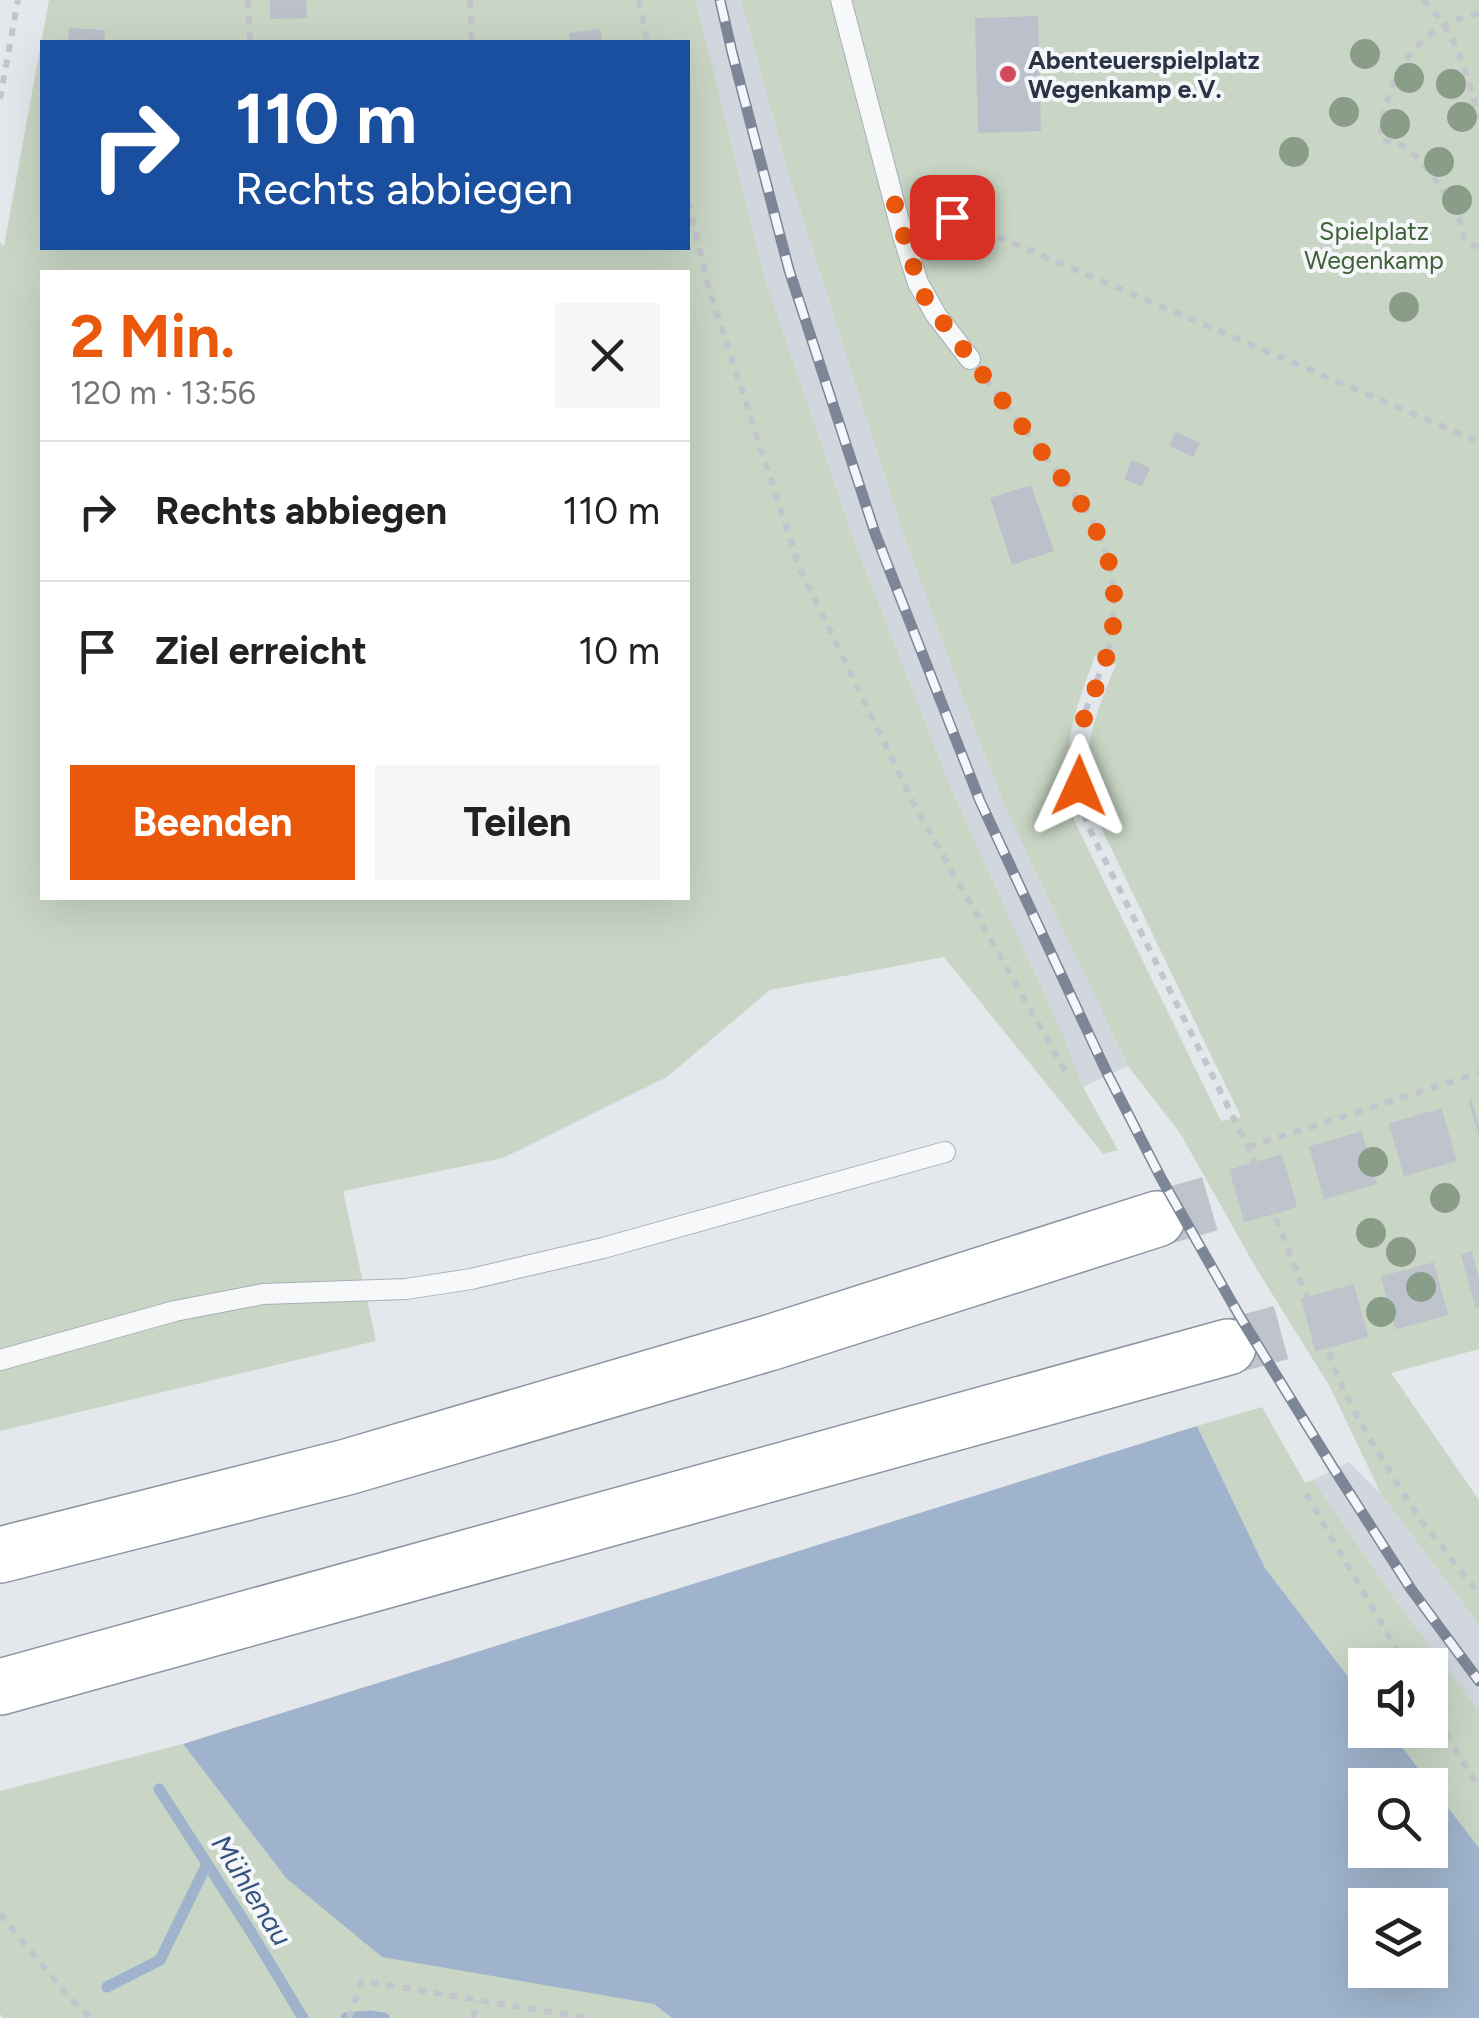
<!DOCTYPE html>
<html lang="de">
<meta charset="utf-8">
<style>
:root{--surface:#fff;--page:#f6f6f6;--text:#222;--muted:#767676;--line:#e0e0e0;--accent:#ea580c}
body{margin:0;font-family:Figtree,sans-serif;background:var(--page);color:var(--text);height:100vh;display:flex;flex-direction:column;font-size:38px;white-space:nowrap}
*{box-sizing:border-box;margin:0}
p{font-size:32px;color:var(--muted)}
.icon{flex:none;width:55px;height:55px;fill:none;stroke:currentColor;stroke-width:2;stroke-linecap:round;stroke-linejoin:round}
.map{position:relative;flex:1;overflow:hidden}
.details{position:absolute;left:40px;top:270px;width:650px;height:630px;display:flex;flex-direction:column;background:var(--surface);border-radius:0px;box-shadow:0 10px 40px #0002}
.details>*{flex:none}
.top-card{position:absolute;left:40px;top:40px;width:650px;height:210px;border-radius:0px;box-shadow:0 10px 40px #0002;background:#1a4fa0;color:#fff;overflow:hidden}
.tools{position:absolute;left:1348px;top:1648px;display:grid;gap:20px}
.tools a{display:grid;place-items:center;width:100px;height:100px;border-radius:0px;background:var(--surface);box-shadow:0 10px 40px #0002;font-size:50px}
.pin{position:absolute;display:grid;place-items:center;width:85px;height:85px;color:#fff;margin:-42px;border-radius:20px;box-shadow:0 5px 15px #0006}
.me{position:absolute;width:110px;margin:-55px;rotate:1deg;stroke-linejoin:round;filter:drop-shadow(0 0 8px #0008)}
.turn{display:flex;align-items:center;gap:35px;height:210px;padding:0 30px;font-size:45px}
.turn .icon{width:130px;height:130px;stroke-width:2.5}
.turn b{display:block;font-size:70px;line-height:85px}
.round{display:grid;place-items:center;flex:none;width:105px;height:105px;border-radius:0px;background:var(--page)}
.head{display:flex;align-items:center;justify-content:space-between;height:170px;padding:0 30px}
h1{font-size:60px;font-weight:700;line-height:75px;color:var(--accent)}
.action{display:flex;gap:20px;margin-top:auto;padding:20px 30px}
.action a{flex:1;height:115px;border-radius:0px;background:var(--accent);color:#fff;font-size:40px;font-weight:700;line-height:115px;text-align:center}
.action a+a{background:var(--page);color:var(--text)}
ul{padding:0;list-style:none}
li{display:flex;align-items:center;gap:30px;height:140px;padding:0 30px;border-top:2px solid var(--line)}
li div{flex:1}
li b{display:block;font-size:38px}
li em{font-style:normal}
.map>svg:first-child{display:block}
.built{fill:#d2d6de}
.green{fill:#c9d6c5;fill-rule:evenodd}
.water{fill:#9fb4cc;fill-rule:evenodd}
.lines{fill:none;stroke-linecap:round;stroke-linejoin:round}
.stream{stroke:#9fb4cc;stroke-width:11}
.building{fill:#bbc0ca}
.motorway-tunnel{stroke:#bfc3cb;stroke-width:55;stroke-dasharray:55 28;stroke-linecap:butt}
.service-casing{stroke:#a9aeb7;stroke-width:22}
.motorway-casing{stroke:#8b94a3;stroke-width:58}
.path{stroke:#c2c5cb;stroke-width:6;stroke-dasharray:8 8;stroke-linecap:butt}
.service{stroke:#f7f8fa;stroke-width:20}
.motorway{stroke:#fff;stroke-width:55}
.rail-casing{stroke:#7d8696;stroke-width:11}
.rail{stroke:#f4f6f9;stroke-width:8;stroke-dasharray:22;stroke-linecap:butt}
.tree{fill:#899d89}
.route{stroke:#ea580c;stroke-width:18;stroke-dasharray:0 32.4}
.poi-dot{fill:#d1495b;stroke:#f4f6f9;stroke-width:4}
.labels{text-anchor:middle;stroke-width:8;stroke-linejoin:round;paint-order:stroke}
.poi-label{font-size:25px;font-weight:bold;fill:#2b3445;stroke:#f4f6f9;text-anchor:start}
.park-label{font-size:25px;fill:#3f6138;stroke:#f4f6f9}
.water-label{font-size:28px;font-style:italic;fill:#34527a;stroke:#f4f6f9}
</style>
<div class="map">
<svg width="1479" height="2018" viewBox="0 0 1479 2018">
<rect width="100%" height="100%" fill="#e4e7ec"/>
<g class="built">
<polygon points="696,0 741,0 787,169 902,530 966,706 1008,814 1128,1066 1083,1087 1065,1039 953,793 857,548 765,279"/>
<polygon points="1349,1462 1381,1494 1479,1625 1479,1711 1397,1602 1313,1480"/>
</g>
<g class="green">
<path d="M49 0H696L765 279 857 548 953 793 1065 1039 1083 1087 1118 1150 1103 1154 944 957 770 990 667 1077 503 1158 343 1191 376 1341 0 1431V242L4 246ZM42 42H688V248H42ZM42 272H688V898H42Z"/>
<path d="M741 0H1479V1349L1391 1373 1479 1500V1625L1381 1494 1330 1387 1256 1268 1180 1133 1128 1066 1008 814 966 706 902 530 787 169ZM1095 656 1116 665C1094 715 1078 759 1094 813L1241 1117 1221 1121 1075 822C1057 760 1073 715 1095 656Z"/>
<polygon points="1262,1407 1305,1483 1313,1480 1397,1602 1479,1711 1479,1848 1389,1730 1430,1730 1430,1665 1365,1665 1365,1699 1265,1568 1197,1426"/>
<polygon points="183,1744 286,1878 654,2004 672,2018 3,2018 0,2014 0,1791"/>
</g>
<path class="water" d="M1197 1426 1265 1568 1365 1699V1730H1389L1479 1848V2018H672L654 2004 382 1957 286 1878 183 1744ZM1365 1785H1430V1850H1365ZM1365 1905H1430V1970H1365Z"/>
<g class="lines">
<g class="stream">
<polyline points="159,1789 253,1935 303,2018"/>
<polyline points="107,1987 160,1960 207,1864"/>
<polyline points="346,2018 370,2016 384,2018"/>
</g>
</g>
<g class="building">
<polygon points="270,0 306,0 307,18 270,19"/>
<polygon points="1038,16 1041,131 978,133 975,18"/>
<polygon points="69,28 105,30 104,42 68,42"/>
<polygon points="600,29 602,42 570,42 569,33"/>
<polygon points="1176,432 1200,443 1193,457 1169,446"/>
<polygon points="1132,460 1150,468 1142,486 1124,479"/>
<polygon points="1031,485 1054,551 1012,565 990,498"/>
</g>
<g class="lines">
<g class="motorway-tunnel">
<polyline points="1157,1219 1479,1126"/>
<polyline points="1228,1347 1479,1278"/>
</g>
<g class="service-casing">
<g id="service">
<polyline points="841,0 903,236 918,283 936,315 970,359"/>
<polyline points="0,1360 175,1311 263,1294 406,1289 471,1279 603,1248 945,1152"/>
</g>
</g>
<g class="motorway-casing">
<g id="motorway">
<polyline points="0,1555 347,1467 772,1342 1157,1219"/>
<polyline points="0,1687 1228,1347"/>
</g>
</g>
<g class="path">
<polyline points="248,0 250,42"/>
<polyline points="470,0 472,42"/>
<polyline points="639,0 648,42"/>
<path d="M1423 0C1457 32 1468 76 1479 119"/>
<path d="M1479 14C1414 25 1386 79 1380 139 1386 142 1395 142 1403 146 1421 156 1450 199 1459 218 1462 226 1463 234 1465 242L1479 247"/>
<polyline points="0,99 18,0"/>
<polyline points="688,202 710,292 800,569 915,806 1068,1076"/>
<polyline points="924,205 1479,442"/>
<polyline points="986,379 1089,514 1103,543 1112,574 1114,610 1110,645 1086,710 1078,753 1081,802 1087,824 1248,1147 1342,1387 1369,1438 1417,1515 1479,1594"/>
<polyline points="1248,1147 1479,1073"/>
<polyline points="1306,1494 1406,1665"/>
<polyline points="1430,1706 1479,1789"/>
<polyline points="0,1914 70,1998 91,2018"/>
<polyline points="349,2018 362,1981 587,2018"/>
<polyline points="473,2018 476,2001"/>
</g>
<use href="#service" class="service"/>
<use href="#motorway" class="motorway"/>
<g class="rail-casing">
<polyline id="rail" points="720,0 732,52 789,270 875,533 980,801 1108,1075 1161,1178 1239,1315 1334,1469 1411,1589 1479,1681"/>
</g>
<use href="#rail" class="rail"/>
</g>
<g class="tree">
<circle cx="1365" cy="54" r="15"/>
<circle cx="1409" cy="78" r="15"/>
<circle cx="1451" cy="84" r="15"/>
<circle cx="1344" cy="112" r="15"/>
<circle cx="1462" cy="117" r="15"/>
<circle cx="1395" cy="124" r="15"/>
<circle cx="1294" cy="152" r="15"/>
<circle cx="1439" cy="162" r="15"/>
<circle cx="1457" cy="200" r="15"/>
<circle cx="1404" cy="307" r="15"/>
<circle cx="1373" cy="1162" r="15"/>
<circle cx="1445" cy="1198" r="15"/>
<circle cx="1371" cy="1233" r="15"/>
<circle cx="1401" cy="1252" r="15"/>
<circle cx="1421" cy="1287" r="15"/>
<circle cx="1381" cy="1312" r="15"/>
</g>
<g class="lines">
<polyline class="route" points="952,217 917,202 894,201 911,260 926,300 1089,514 1108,558 1114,592 1113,628 1105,663 1082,724 1078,753 1079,786"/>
</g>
<circle class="poi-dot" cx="1008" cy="74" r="10"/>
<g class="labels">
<g class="poi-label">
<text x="1028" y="69">Abenteuerspielplatz<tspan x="1028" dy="29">Wegenkamp e.V.</tspan></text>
</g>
<g class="park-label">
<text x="1374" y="240">Spielplatz<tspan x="1374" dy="29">Wegenkamp</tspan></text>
</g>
<g class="water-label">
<text transform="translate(252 1890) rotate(58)" y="10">Mühlenau</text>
</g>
</g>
</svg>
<div class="tools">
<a><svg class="icon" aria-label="sound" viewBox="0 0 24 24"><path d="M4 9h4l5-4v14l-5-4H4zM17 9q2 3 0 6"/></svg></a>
<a><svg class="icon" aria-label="search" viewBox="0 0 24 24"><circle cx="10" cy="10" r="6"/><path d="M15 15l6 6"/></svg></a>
<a><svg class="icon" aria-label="layers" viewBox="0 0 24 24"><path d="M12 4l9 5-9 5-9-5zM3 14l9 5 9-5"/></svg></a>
</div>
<div class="pin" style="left:952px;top:217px;background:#d93025"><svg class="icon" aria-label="arrive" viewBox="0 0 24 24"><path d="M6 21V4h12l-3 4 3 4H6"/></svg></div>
<svg class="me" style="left:1079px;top:786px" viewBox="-20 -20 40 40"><path d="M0-17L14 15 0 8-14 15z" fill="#ea580c" stroke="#fff" stroke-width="4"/></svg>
<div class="top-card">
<div class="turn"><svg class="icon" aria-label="right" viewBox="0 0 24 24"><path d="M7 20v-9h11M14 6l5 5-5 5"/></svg><div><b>110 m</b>Rechts abbiegen</div></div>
</div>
<section class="details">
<div class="head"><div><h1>2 Min.</h1><p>120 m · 13:56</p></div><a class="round"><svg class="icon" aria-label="close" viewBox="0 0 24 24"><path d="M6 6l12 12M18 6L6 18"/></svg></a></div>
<ul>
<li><svg class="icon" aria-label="right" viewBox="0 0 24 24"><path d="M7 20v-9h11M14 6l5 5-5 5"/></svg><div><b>Rechts abbiegen</b></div><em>110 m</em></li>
<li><svg class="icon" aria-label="arrive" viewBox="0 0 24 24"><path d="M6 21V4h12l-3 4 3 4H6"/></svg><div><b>Ziel erreicht</b></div><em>10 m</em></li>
</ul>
<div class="action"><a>Beenden</a><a>Teilen</a></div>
</section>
</div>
